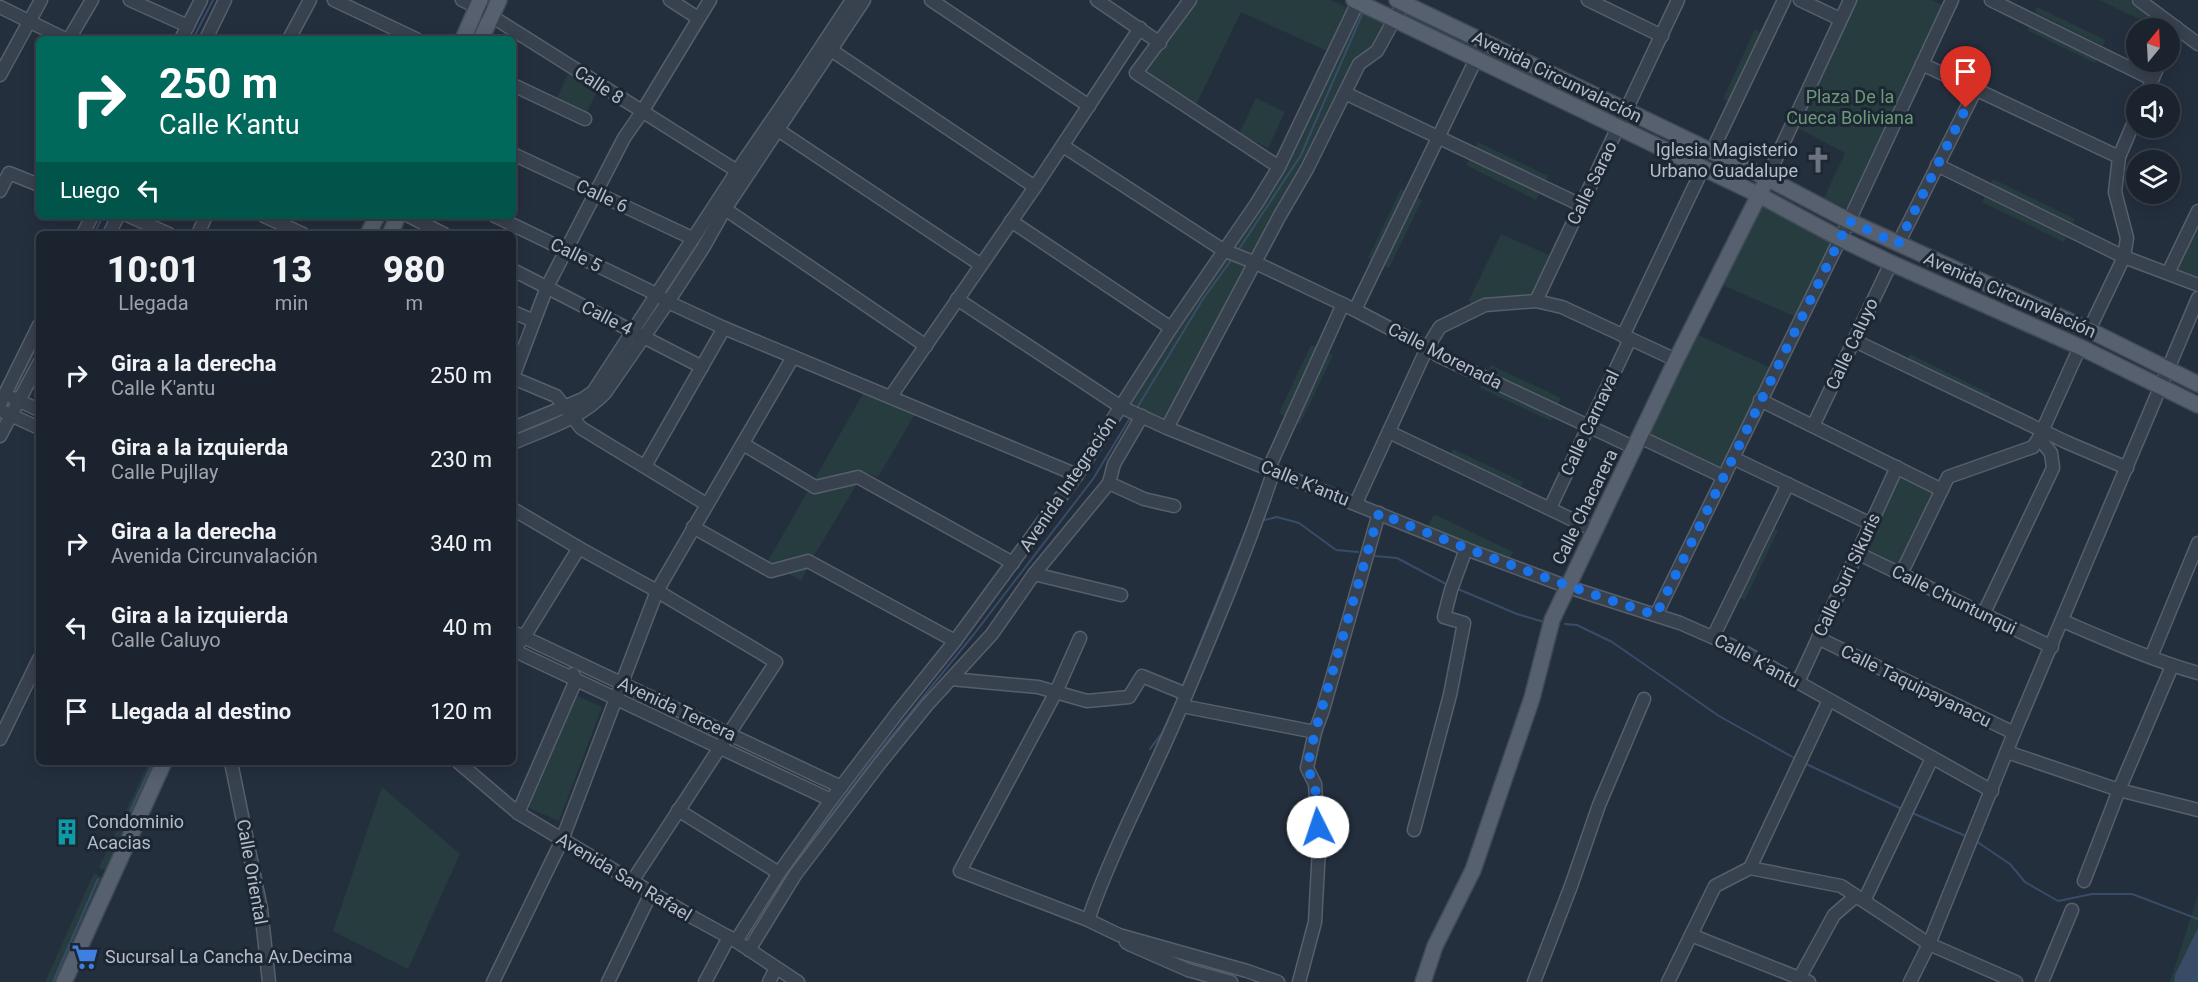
<!DOCTYPE html>
<html lang="es">
<meta charset="utf-8">
<style>
:root{--surface:#1b232e;--page:#242b36;--text:#f1f3f6;--muted:#a0a4aa;--line:#39404a}
body{margin:0;font-family:Roboto,sans-serif;background:var(--page);color:var(--text);height:100vh;display:flex;flex-direction:column;font-size:22px;white-space:nowrap}
*{box-sizing:border-box;margin:0}
p{font-size:20px;color:var(--muted)}
.icon{flex:none;width:33px;height:33px;fill:none;stroke:currentColor;stroke-width:2;stroke-linecap:round;stroke-linejoin:round}
.map{position:relative;flex:1;overflow:hidden}
.sheet{position:absolute;left:36px;top:231px;width:480px;height:534px;display:flex;flex-direction:column;background:var(--surface);border-radius:9px;box-shadow:0 3px 15px #0003,0 0 0 2px var(--line)}
.sheet>*{flex:none}
.hud{position:absolute;left:36px;top:36px;width:480px;height:183px;border-radius:9px;box-shadow:0 3px 15px #0003,0 0 0 2px var(--line);background:#00695c;color:#fff;overflow:hidden}
.needle{width:39px;rotate:18deg}
.buttons{position:absolute;left:2126px;top:18px;display:grid;gap:12px}
.buttons a{display:grid;place-items:center;width:54px;height:54px;border-radius:50%;background:var(--surface);box-shadow:0 3px 15px #0003,0 0 0 2px var(--line);font-size:30px}
.pin{position:absolute;display:grid;place-items:center;width:51px;height:51px;color:#fff;margin:-62px -26px;border-radius:50% 50% 50% 0;rotate:-45deg;box-shadow:0 0 6px #0007}
.pin .icon{rotate:45deg}
.me{position:absolute;width:66px;margin:-33px;rotate:356deg;stroke-linejoin:round;filter:drop-shadow(0 0 4px #0008)}
.turn{display:flex;align-items:center;gap:21px;height:126px;padding:0 24px;font-size:27px}
.turn .icon{width:78px;height:78px;stroke-width:2.5}
.turn b{display:block;font-size:42px;line-height:51px}
.then{display:flex;align-items:center;height:57px;padding:0 24px;background:#0003;gap:12px;font-size:22px}
.eta{display:flex;justify-content:space-evenly;align-items:center;height:102px;text-align:center}
.eta b{font-size:36px;font-weight:800;line-height:42px}
ul{padding:0;list-style:none}
li{display:flex;align-items:center;gap:18px;height:84px;padding:0 24px}
li div{flex:1}
li b{display:block;font-size:22px}
li em{font-style:normal}
.map>svg:first-child{display:block}
.green{fill:#263c3f}
.water{fill:#394c67}
.lines{fill:none;stroke-linecap:round;stroke-linejoin:round}
.stream{stroke:#394c67;stroke-width:2}
.minor-casing{stroke:#565f6c;stroke-width:15}
.major-casing{stroke:#414a57;stroke-width:18}
.minor{stroke:#38414e;stroke-width:12}
.major{stroke:#56606e;stroke-width:15}
.route{stroke:#1a73e8;stroke-width:10;stroke-dasharray:0 18}
.labels{text-anchor:middle;stroke-width:6;stroke-linejoin:round;paint-order:stroke}
.street-label{font-size:18px;fill:#b4bcc9;stroke:#1d2633}
.park-label{font-size:18px;fill:#6b9a76;stroke:#1d2633}
.poi-label{font-size:18px;fill:#b4bcc9;stroke:#1d2633;text-anchor:start}
</style>
<div class="map">
<svg width="2198" height="982" viewBox="0 0 2198 982">
<rect width="100%" height="100%" fill="#242f3e"/>
<g class="green">
<polygon points="1196,0 1331,0 1348,8 1327,51 1241,12 1195,107 1138,74 1160,52"/>
<polygon points="1855,0 1932,0 1942,5 1944,10 1848,209 1824,198 1845,153 1794,126"/>
<polygon points="2099,0 2130,0 2170,27 2158,28"/>
<polygon points="2037,7 2105,40 2103,46 2035,12"/>
<polygon points="1358,11 1387,24 1374,45 1356,58 1306,160 1253,253 1243,252 1235,248 1284,171"/>
<polygon points="1404,11 1617,110 1612,119 1402,15"/>
<polygon points="2030,24 2098,58 2095,63 2027,30"/>
<polygon points="1755,29 1762,33 1730,103 1723,99"/>
<polygon points="568,74 597,92 585,115 556,100"/>
<polygon points="1256,98 1285,112 1268,148 1239,134"/>
<polygon points="1478,142 1548,176 1544,183 1475,149"/>
<polygon points="1470,158 1540,192 1536,200 1466,165"/>
<polygon points="1993,179 2075,219 2072,225 1990,185"/>
<polygon points="1401,189 1408,192 1375,261 1368,258"/>
<polygon points="1416,197 1422,200 1389,268 1384,266"/>
<polygon points="1985,197 2067,237 2064,242 1982,202"/>
<polygon points="1758,205 1833,241 1796,317 1720,284"/>
<polygon points="2198,225 2198,280 2176,271"/>
<polygon points="1501,234 1551,256 1533,294 1482,301 1471,305 1469,300"/>
<polygon points="1224,257 1246,267 1164,418 1128,403"/>
<polygon points="1696,334 1771,368 1722,470 1647,435"/>
<polygon points="1311,345 1318,348 1286,417 1279,413"/>
<polygon points="1326,352 1333,355 1300,424 1294,421"/>
<polygon points="1910,354 1991,394 1989,399 1907,359"/>
<polygon points="1491,365 1561,398 1558,404 1488,371"/>
<polygon points="1483,381 1554,415 1551,421 1480,388"/>
<polygon points="864,392 915,414 878,477 864,472 815,554 801,581 768,561"/>
<polygon points="1453,449 1523,482 1520,488 1450,455"/>
<polygon points="1899,475 1937,493 1899,571 1861,552"/>
<polygon points="1434,514 1513,552 1510,558 1427,527"/>
<polygon points="1772,527 1778,530 1745,600 1739,597"/>
<polygon points="569,692 602,707 559,821 531,809 522,801"/>
<polygon points="149,762 157,762 107,870 99,868 100,865"/>
<polygon points="382,787 460,854 408,969 333,931"/>
<polygon points="94,873 105,879 57,982 45,982"/>
<polygon points="2198,895 2198,982 2170,982"/>
</g>
<polygon class="water" points="2198,928 2198,982 2174,982 2175,975"/>
<g class="lines">
<g class="stream">
<polyline points="193,39 213,0"/>
<polyline points="94,234 103,216"/>
<polyline points="1237,252 1301,155 1364,10"/>
<polyline points="14,391 39,342"/>
<polyline points="1137,408 1203,299 1232,259"/>
<polyline points="1260,521 1277,517 1299,523 1336,550 1358,552"/>
<polyline points="1375,556 1397,558 1446,584"/>
<polyline points="1458,589 1517,614 1544,622"/>
<polyline points="1565,624 1577,625 1612,642 1719,716 1796,759"/>
<polyline points="1182,688 1250,520 1251,520"/>
<polyline points="1150,749 1162,733 1179,696"/>
<polyline points="1804,763 1902,809"/>
<polyline points="1910,812 1968,837"/>
<polyline points="126,820 153,762"/>
<polyline points="1976,841 2010,864 2025,882 2058,901 2092,894 2132,894 2198,919"/>
<polyline points="792,869 807,846 885,744 974,634 1093,479 1130,418"/>
<polyline points="752,932 780,889"/>
<polyline points="53,982 98,879"/>
</g>
<g class="minor-casing">
<g id="minor">
<polyline points="130,0 188,26"/>
<polyline points="334,0 416,39"/>
<polyline points="462,0 477,7 737,171"/>
<polyline points="670,0 698,18"/>
<polyline points="931,0 1089,106"/>
<polyline points="1097,0 1160,43"/>
<polyline points="1190,0 1136,73 1279,167"/>
<polyline points="1588,0 1662,36"/>
<polyline points="1800,0 1840,19"/>
<polyline points="1991,0 2152,79"/>
<polyline points="2139,0 2198,44"/>
<polyline points="0,7 65,39"/>
<polyline points="69,39 92,0"/>
<polyline points="181,39 201,0"/>
<polyline points="206,39 225,0"/>
<polyline points="289,39 310,0"/>
<polyline points="2169,43 2176,27"/>
<polyline points="831,50 1035,187"/>
<polyline points="1922,64 2119,157"/>
<polyline points="0,75 41,0"/>
<polyline points="513,85 585,119"/>
<polyline points="1345,93 1581,205"/>
<polyline points="2146,94 2160,62"/>
<polyline points="772,126 981,265"/>
<polyline points="1063,146 1223,250 1256,263 1355,310 1427,348 1439,356 1635,448"/>
<polyline points="1712,151 1784,0"/>
<polyline points="513,154 692,238"/>
<polyline points="1937,165 2124,257 2198,285"/>
<polyline points="1767,178 1850,0"/>
<polyline points="0,191 9,173 39,185"/>
<polyline points="725,209 926,346"/>
<polyline points="129,216 169,234"/>
<polyline points="264,216 303,234"/>
<polyline points="409,216 444,234"/>
<polyline points="495,216 656,294 668,302 724,328 1077,475"/>
<polyline points="1011,221 1171,328"/>
<polyline points="83,234 92,216"/>
<polyline points="109,234 118,216"/>
<polyline points="198,234 206,216"/>
<polyline points="1898,244 1976,89"/>
<polyline points="513,270 702,367"/>
<polyline points="2168,273 2198,211"/>
<polyline points="957,299 1121,407 1167,428 1466,549 1568,587 1680,623 1737,648 1992,791"/>
<polyline points="1536,301 1678,0"/>
<polyline points="1355,310 1476,59"/>
<polyline points="513,312 534,321"/>
<polyline points="2089,330 2124,257 2127,238 2115,192 2119,157 2136,117"/>
<polyline points="1623,336 1703,168"/>
<polyline points="1853,340 2066,442 2127,468"/>
<polyline points="513,377 547,287 624,138 642,112 710,0"/>
<polyline points="513,378 556,396 581,428 706,504"/>
<polyline points="891,396 1035,187 1140,28"/>
<polyline points="13,398 39,410"/>
<polyline points="1760,400 1942,490"/>
<polyline points="0,404 39,325"/>
<polyline points="4,412 39,428"/>
<polyline points="1813,426 1891,263"/>
<polyline points="513,428 583,399 593,392 737,171 798,82 852,0 860,6"/>
<polyline points="1167,428 1279,217 1307,169 1359,64 1377,51 1405,0"/>
<polyline points="1389,432 1596,531"/>
<polyline points="0,436 39,363"/>
<polyline points="1640,437 1724,477"/>
<path d="M513 443C545 429 580 419 605 393L668 302 703 248 725 209 864 0"/>
<polyline points="743,444 815,487 858,477 1013,563"/>
<polyline points="1733,458 1871,524"/>
<polyline points="645,466 724,328"/>
<polyline points="1269,468 1343,304"/>
<polyline points="1109,483 1144,499 1174,506"/>
<polyline points="1356,503 1427,348 1440,327 1485,305 1536,301 1562,307 1676,360"/>
<polyline points="1550,508 1630,339"/>
<polyline points="513,509 579,548"/>
<polyline points="693,527 771,571 808,561 955,641"/>
<polyline points="1857,553 2052,647"/>
<polyline points="1034,574 1121,595"/>
<polyline points="1901,574 1948,477 2033,447 2039,438 2080,347"/>
<polyline points="1656,615 1849,221 1952,0"/>
<polyline points="1983,615 2053,468 2051,453 2039,438"/>
<path d="M2063 621C2107 640 2152 660 2198 673"/>
<polyline points="513,632 841,787"/>
<polyline points="1713,637 1788,484"/>
<polyline points="1080,638 1056,692 960,871 1088,920 1119,935 1247,971 1278,982"/>
<polyline points="1818,638 2014,733"/>
<polyline points="513,650 524,637 579,548 657,591 776,662 633,880"/>
<polyline points="513,650 831,800"/>
<polyline points="2151,657 2198,543"/>
<polyline points="951,679 1038,687 1087,701 1129,697 1142,676 1186,694"/>
<polyline points="1798,682 1897,467"/>
<polyline points="1182,706 1315,732"/>
<polyline points="0,739 39,659"/>
<polyline points="2007,752 2119,790 2198,810"/>
<polyline points="231,762 261,909 269,982"/>
<polyline points="458,762 518,813 694,918 736,941 798,982"/>
<polyline points="678,810 779,873"/>
<polyline points="518,813 576,680 573,674"/>
<polyline points="1414,830 1450,695 1464,623 1444,617 1451,590 1466,549"/>
<polyline points="1750,868 1841,886 1929,944 2016,982"/>
<polyline points="2084,881 2119,790 2172,666"/>
<polyline points="1864,901 1932,758"/>
<path d="M1088 920C1113 847 1151 779 1181 707 1214 629 1247 551 1274 470"/>
<polyline points="1691,935 1809,982"/>
<polyline points="736,941 779,873 831,800 898,712 955,641 1077,475 1171,328 1257,203 1279,167 1358,2"/>
<polyline points="1126,942 1131,945 1188,970 1231,982"/>
<polyline points="749,950 795,875 880,763 927,705 992,634 1034,574 1109,483 1114,464 1142,416"/>
<polyline points="1800,977 1834,915 1856,896"/>
<polyline points="493,982 562,840 657,591 793,357"/>
<polyline points="608,982 651,893"/>
<polyline points="705,982 729,937"/>
<polyline points="769,982 776,968"/>
<polyline points="1299,982 1315,922 1319,848 1315,784 1307,768 1315,732 1323,710 1379,513"/>
<polyline points="1534,982 1571,886 1599,805 1644,699"/>
<polyline points="1668,982 1715,886 1750,868 1829,700"/>
<polyline points="1910,982 1929,944 2014,733 2198,298"/>
<polyline points="2042,982 2072,910"/>
</g>
</g>
<g class="major-casing">
<g id="major">
<polyline points="1354,0 1759,195 1839,238 1891,263 2080,347 2198,405"/>
<polyline points="1397,0 1767,178 1849,221 2089,330 2198,384"/>
<polyline points="463,39 480,0"/>
<polyline points="481,39 499,0"/>
<polyline points="368,234 377,216"/>
<polyline points="390,234 398,216"/>
<polyline points="64,982 164,762"/>
<polyline points="1423,982 1435,946 1473,870 1532,698 1552,620 1676,360 1763,187"/>
</g>
</g>
<use href="#minor" class="minor"/>
<use href="#major" class="major"/>
</g>
<g class="lines">
<path class="route" d="M1318 827 1315 784 1307 768 1315 732 1379 513C1470 551 1562 585 1656 615L1849 221 1898 244 1966 108"/>
</g>
<defs>
<g id="church-bare" transform="scale(2.07)"><path d="M-1.2-6h2.4v3.5h3.3v2.4h-3.3V6h-2.4V-.1h-3.3v-2.4h3.3Z" fill="#6b7280" stroke="#1d2633" stroke-width="2.5" paint-order="stroke"/></g>
<g id="building-bare" transform="scale(2.07)"><path d="M-4-6H4V6H1V3H-1V6H-4ZM-2.5-4.3h1.7v1.8h-1.7ZM.8-4.3h1.7v1.8H.8ZM-2.5-1h1.7V.8h-1.7ZM.8-1h1.7V.8H.8Z" fill="#0f9aa8" stroke="#1d2633" stroke-width="2.5" paint-order="stroke"/></g>
<g id="supermarket-bare" transform="scale(2.07)"><path d="M-6-5.5h2.5l.6 2H6L4.5 2H-2.5L-4.4-4H-6ZM-1.5 3.2a1.3 1.3 0 1 0 .1 0ZM3 3.2a1.3 1.3 0 1 0 .1 0Z" fill="#3f7fe0" stroke="#1d2633" stroke-width="2.5" paint-order="stroke"/></g>
</defs>
<g fill-rule="evenodd">
<use href="#church-bare" x="1818" y="160"/>
<use href="#building-bare" x="67" y="832"/>
<use href="#supermarket-bare" x="85" y="957"/>
</g>
<g class="labels">
<g class="street-label">
<text transform="translate(1557 77) rotate(26)" y="6">Avenida Circunvalación</text>
<text transform="translate(599 85) rotate(33)" y="6">Calle 8</text>
<text transform="translate(1592 183) rotate(-64)" y="6">Calle Sarao</text>
<text transform="translate(602 196) rotate(25)" y="6">Calle 6</text>
<text transform="translate(576 255) rotate(26)" y="6">Calle 5</text>
<text transform="translate(2010 295) rotate(24)" y="6">Avenida Circunvalación</text>
<text transform="translate(607 318) rotate(27)" y="6">Calle 4</text>
<text transform="translate(1852 344) rotate(-65)" y="6">Calle Caluyo</text>
<text transform="translate(1445 356) rotate(27)" y="6">Calle Morenada</text>
<text transform="translate(1590 423) rotate(-65)" y="6">Calle Carnaval</text>
<text transform="translate(1305 483) rotate(22)" y="6">Calle K'antu</text>
<text transform="translate(1068 484) rotate(-56)" y="6">Avenida Integración</text>
<text transform="translate(1585 507) rotate(-64)" y="6">Calle Chacarera</text>
<text transform="translate(1847 575) rotate(-65)" y="6">Calle Suri Sikuris</text>
<text transform="translate(1954 600) rotate(26)" y="6">Calle Chuntunqui</text>
<text transform="translate(1757 661) rotate(28)" y="6">Calle K'antu</text>
<text transform="translate(1916 686) rotate(26)" y="6">Calle Taquipayanacu</text>
<text transform="translate(677 709) rotate(25)" y="6">Avenida Tercera</text>
<text transform="translate(252 872) rotate(80)" y="6">Calle Oriental</text>
<text transform="translate(624 877) rotate(31)" y="6">Avenida San Rafael</text>
</g>
<g class="park-label">
<text x="1850" y="103">Plaza De la<tspan x="1850" dy="21">Cueca Boliviana</tspan></text>
</g>
<g class="poi-label">
<text x="1798" y="156" text-anchor="end">Iglesia Magisterio<tspan x="1798" dy="21">Urbano Guadalupe</tspan></text>
<text x="87" y="828">Condominio<tspan x="87" dy="21">Acacias</tspan></text>
<text x="105" y="963">Sucursal La Cancha Av.Decima</text>
</g>
</g>
</svg>
<div class="buttons">
<a><svg class="needle" viewBox="-14 -14 28 28"><path d="M0-13l5 13h-10z" fill="#e53935"/><path d="M0 13l5-13h-10z" fill="#a0a4aa"/></svg></a>
<a><svg class="icon" aria-label="sound" viewBox="0 0 24 24"><path d="M4 9h4l5-4v14l-5-4H4zM17 9q2 3 0 6"/></svg></a>
<a><svg class="icon" aria-label="layers" viewBox="0 0 24 24"><path d="M12 4l9 5-9 5-9-5zM3 14l9 5 9-5"/></svg></a>
</div>
<div class="pin" style="left:1966px;top:108px;background:#d93025"><svg class="icon" aria-label="arrive" viewBox="0 0 24 24"><path d="M6 21V4h12l-3 4 3 4H6"/></svg></div>
<svg class="me" style="left:1318px;top:827px" viewBox="-20 -20 40 40"><circle r="19" fill="#fff"/><path d="M0-13L10 11 0 6-10 11z" fill="#1a73e8"/></svg>
<div class="hud">
<div class="turn"><svg class="icon" aria-label="right" viewBox="0 0 24 24"><path d="M7 20v-9h11M14 6l5 5-5 5"/></svg><div><b>250 m</b>Calle K'antu</div></div>
<div class="then">Luego<svg class="icon" aria-label="left" viewBox="0 0 24 24"><path d="M17 20v-9H6M10 6l-5 5 5 5"/></svg></div>
</div>
<section class="sheet">
<div class="eta">
<div><b>10:01</b><p>Llegada</p></div>
<div><b>13</b><p>min</p></div>
<div><b>980</b><p>m</p></div>
</div>
<ul>
<li><svg class="icon" aria-label="right" viewBox="0 0 24 24"><path d="M7 20v-9h11M14 6l5 5-5 5"/></svg><div><b>Gira a la derecha</b><p>Calle K'antu</p></div><em>250 m</em></li>
<li><svg class="icon" aria-label="left" viewBox="0 0 24 24"><path d="M17 20v-9H6M10 6l-5 5 5 5"/></svg><div><b>Gira a la izquierda</b><p>Calle Pujllay</p></div><em>230 m</em></li>
<li><svg class="icon" aria-label="right" viewBox="0 0 24 24"><path d="M7 20v-9h11M14 6l5 5-5 5"/></svg><div><b>Gira a la derecha</b><p>Avenida Circunvalación</p></div><em>340 m</em></li>
<li><svg class="icon" aria-label="left" viewBox="0 0 24 24"><path d="M17 20v-9H6M10 6l-5 5 5 5"/></svg><div><b>Gira a la izquierda</b><p>Calle Caluyo</p></div><em>40 m</em></li>
<li><svg class="icon" aria-label="arrive" viewBox="0 0 24 24"><path d="M6 21V4h12l-3 4 3 4H6"/></svg><div><b>Llegada al destino</b></div><em>120 m</em></li>
</ul>
</section>
</div>
